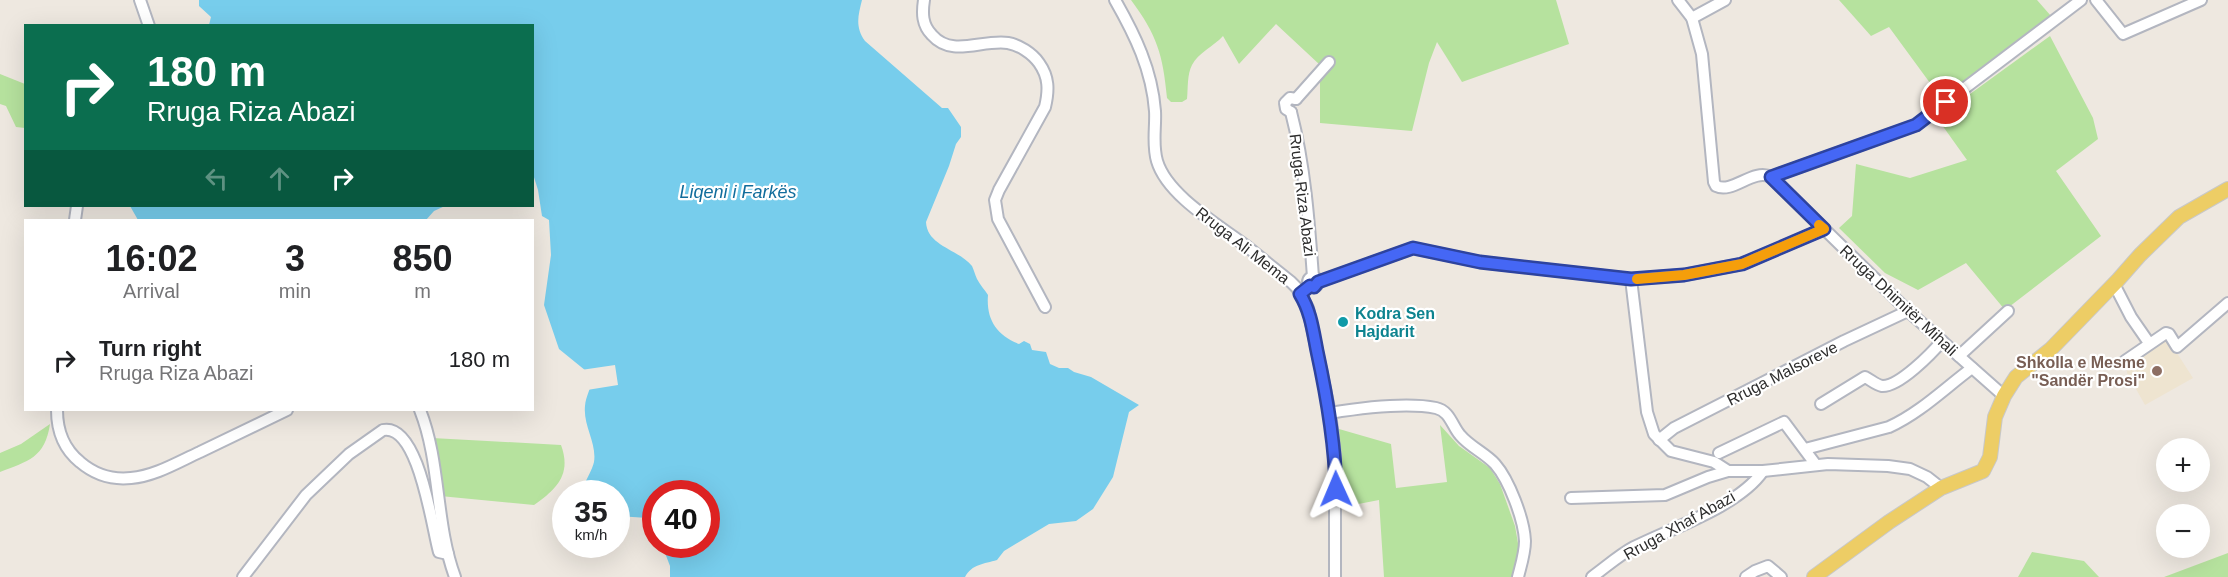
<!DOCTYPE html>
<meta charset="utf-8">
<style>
:root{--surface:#fff;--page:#f6f6f6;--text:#202124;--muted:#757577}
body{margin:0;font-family:Arial,sans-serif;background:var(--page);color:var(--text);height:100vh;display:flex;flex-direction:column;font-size:22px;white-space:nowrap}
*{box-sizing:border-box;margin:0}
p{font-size:20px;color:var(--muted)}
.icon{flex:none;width:33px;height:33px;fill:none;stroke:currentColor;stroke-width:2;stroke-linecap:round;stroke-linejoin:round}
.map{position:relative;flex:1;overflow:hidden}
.details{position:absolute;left:24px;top:219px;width:510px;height:192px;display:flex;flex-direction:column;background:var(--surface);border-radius:0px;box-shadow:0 6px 24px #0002}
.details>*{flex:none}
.banner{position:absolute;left:24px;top:24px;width:510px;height:183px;border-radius:0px;box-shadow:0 6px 24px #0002;background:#0b6e4f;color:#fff;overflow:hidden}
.tools{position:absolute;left:2156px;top:438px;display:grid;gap:12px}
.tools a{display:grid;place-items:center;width:54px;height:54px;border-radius:50%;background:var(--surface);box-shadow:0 6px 24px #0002;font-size:30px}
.speed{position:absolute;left:552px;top:480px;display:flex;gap:12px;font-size:30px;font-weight:700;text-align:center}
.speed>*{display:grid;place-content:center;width:78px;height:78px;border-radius:50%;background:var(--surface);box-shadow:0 6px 24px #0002;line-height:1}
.speed small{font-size:15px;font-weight:400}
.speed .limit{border:9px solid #d22;background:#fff;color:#111}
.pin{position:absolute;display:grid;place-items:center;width:51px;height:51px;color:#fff;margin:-26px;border:3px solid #fff;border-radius:50%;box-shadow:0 2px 6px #0007}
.me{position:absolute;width:66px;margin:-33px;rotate:359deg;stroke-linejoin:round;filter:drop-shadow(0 0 4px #0008)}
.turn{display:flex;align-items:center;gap:21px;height:126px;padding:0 24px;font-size:27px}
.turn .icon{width:78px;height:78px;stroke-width:2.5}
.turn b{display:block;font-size:42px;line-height:51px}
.lanes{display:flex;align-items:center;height:57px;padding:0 24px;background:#0003;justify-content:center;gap:30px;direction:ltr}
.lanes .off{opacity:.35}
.eta{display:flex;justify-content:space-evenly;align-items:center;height:102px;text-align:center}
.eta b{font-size:36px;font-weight:800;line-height:42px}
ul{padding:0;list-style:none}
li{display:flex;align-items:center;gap:18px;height:78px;padding:0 24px}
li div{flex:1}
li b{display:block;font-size:22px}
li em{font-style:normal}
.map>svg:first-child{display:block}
.education{fill:#eee4d0}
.green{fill:#b6e29e}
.water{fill:#77cdec}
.pier{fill:#eee8e0}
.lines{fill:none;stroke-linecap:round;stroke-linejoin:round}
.minor-casing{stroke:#b3b6c0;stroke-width:14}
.major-casing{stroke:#c8c8c8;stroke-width:16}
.minor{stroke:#fff;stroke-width:10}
.major{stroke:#edcd65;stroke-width:14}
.route-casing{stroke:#2d439f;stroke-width:15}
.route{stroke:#4567f5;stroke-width:10}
.slow{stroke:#f59e0b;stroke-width:10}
.culture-dot{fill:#0f9aa8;stroke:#fff;stroke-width:2}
.education-dot{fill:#8d6e63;stroke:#fff;stroke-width:2}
.labels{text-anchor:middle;stroke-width:4.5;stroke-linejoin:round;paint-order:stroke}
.street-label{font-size:16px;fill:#2d2d2d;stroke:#fff}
.culture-label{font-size:16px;font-weight:bold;fill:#0d838f;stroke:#fff;text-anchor:start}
.education-label{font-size:16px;font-weight:bold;fill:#785e54;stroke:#fff;text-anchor:end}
.water-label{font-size:18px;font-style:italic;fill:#116d9c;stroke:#fff}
</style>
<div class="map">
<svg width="2228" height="577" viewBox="0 0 2228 577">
<rect width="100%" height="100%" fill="#eee8e0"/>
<polygon class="education" points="2166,336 2193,378 2145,405 2127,373 2127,362"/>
<g class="green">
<path d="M1131 0H1556L1569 44 1462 82 1437 42 1429 63 1412 131 1320 123V65L1276 24 1239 64 1223 36C1214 46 1198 53 1192 65 1187 74 1188 89 1187 99L1182 102H1171L1167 98C1163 55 1157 35 1131 0Z"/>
<polygon points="1839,0 2037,0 2051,16 1941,98 1889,27 1871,36"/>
<polygon points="2050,36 2093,118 2098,139 2056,171 2101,236 2005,310 1966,263 1918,290 1885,273 1839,228 1852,216 1856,164 1910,178 1967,160 1937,118"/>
<polygon points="0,74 25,84 25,128 16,127 6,106 0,104"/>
<path d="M50 424C45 458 28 461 0 472V453L21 444Z"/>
<polygon points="1440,425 1459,446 1490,468 1500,484 1515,526 1519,549 1512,577 1384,577 1379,500 1343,507 1339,429 1391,444 1396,488 1447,482"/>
<path d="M432 438 561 445C572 475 556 489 534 505L440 496Z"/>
<polygon points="2032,552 2084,561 2099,577 2018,577"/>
<polygon points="2228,553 2228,577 2164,577"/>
</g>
<g class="water">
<path d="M199 0H862C858 16 855 27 865 41L942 108H948L961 127V137L956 144 949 166 926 222C927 246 958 249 972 266 974 270 975 275 977 279 980 285 985 290 988 295 986 319 996 335 1019 344L1024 341 1030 344 1032 350 1046 352 1050 364 1059 368H1068L1074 372 1091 377 1139 405 1129 412 1113 477 1093 509 1076 521 1049 524 1004 551 997 560C984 564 972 564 965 577H670V566L662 545 706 544V494H656L655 525 648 518 617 516 616 494 570 493 583 488C586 479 592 471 594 462 597 443 583 426 585 406 586 394 593 387 591 375L559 349 544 305 551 255 549 220 542 216 538 190 533 174 532 26 209 25 211 17 199 6Z"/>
<polygon points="130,206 445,206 434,211 426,220 138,220"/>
</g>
<polygon class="pier" points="615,365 618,385 587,390 589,385 588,376 581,370"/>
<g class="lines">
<g class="minor-casing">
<g id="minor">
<polyline points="140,0 149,26"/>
<path d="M924 0C922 13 922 25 932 35 952 58 982 39 1008 43 1019 45 1032 53 1039 63 1049 77 1049 90 1045 107L999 190 995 200 998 219 1045 307"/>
<path d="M1115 0C1135 35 1152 70 1155 111 1156 127 1152 144 1157 161 1167 195 1217 224 1245 245 1260 257 1275 269 1291 282L1297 288 1308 308 1330 413 1335 455V577"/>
<path d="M1678 0 1692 18 1702 54 1714 182 1716 186C1733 194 1753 168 1771 177L1908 311 2004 396"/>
<polyline points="2096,0 2123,34 2201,0"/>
<polyline points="1692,18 1725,0"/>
<polyline points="1296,99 1329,62"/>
<path d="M1291 112C1305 166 1309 222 1313 277"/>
<polyline points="1291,112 1286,109 1285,103 1290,98 1296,99"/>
<polyline points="1771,177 1916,125 2081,0"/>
<polyline points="75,220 77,206"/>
<circle cx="1313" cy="282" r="5"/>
<polyline points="1631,279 1647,412 1654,434 1671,451 1714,462 1728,471 1763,471 1828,464 1888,466 1910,469 1927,477 1941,488"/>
<polyline points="1318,282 1413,248 1480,262 1631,279 1684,275 1742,264 1824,229"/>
<polyline points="2114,284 2131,317 2149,343"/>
<polyline points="1959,356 2008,311"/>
<polyline points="2125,361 2166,333 2169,334 2177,347 2228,303"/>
<path d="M1821 404 1865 377C1871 380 1876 385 1882 386 1899 387 1932 353 1942 341"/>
<path d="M57 410C57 430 64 449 80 462 94 474 112 480 131 478 155 476 178 462 200 452 229 438 258 424 287 410"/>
<path d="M420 410C441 463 435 523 455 577"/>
<path d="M1330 413C1361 408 1405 402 1436 408 1450 411 1452 426 1460 435 1470 447 1485 453 1495 464 1509 480 1524 519 1525 541 1525 553 1521 565 1518 577"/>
<polyline points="1659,440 1674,428 1844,341 1908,311"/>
<path d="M1805 449 1889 427C1920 413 1945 388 1972 368"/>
<polyline points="1719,453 1784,422 1816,465"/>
<polyline points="1571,498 1665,495 1708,477 1728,471"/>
<path d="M243 577 306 495 349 454 383 430C419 423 432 528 439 552L448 554"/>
<path d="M1592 577C1606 567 1619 555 1634 547 1672 528 1739 506 1763 471"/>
<polyline points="1746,577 1755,571 1768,566 1781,577"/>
</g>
</g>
<g class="major-casing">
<polyline id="major" points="1814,577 1889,522 1941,488 1983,471 1990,457 1995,417 2004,396 2016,377 2051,349 2118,280 2140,255 2179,217 2228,189"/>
</g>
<use href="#minor" class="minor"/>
<use href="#major" class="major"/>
</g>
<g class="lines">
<g class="route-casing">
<path id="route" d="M1336 489C1335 442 1327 397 1317 351 1313 331 1311 312 1300 294L1310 286 1314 287 1318 282 1413 248 1480 262 1631 279 1684 275 1742 264 1824 229 1771 177 1916 125 1946 102"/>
</g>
<use href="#route" class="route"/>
<polyline class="slow" points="1637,279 1684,275 1742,264 1824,229 1819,225"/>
</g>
<circle class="culture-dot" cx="1343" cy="322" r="6"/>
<circle class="education-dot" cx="2157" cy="371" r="6"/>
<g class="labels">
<g class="street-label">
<text transform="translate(1303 195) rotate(83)" y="6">Rruga Riza Abazi</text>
<text transform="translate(1243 245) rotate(38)" y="6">Rruga Ali Mema</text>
<text transform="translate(1899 300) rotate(43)" y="6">Rruga Dhimitër Mihali</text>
<text transform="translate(1782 373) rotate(-27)" y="6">Rruga Malsoreve</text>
<text transform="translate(1679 525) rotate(-29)" y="6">Rruga Xhaf Abazi</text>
</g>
<g class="culture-label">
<text x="1355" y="319">Kodra Sen<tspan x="1355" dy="18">Hajdarit</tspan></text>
</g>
<g class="education-label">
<text x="2145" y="368">Shkolla e Mesme<tspan x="2145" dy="18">"Sandër Prosi"</tspan></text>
</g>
<g class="water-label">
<text x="738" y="198">Liqeni i Farkës</text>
</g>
</g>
</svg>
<div class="tools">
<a>+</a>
<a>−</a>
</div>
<div class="speed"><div>35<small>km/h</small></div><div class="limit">40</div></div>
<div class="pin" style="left:1946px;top:102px;background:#d93025"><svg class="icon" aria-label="arrive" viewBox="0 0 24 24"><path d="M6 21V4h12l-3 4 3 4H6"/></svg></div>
<svg class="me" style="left:1336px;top:489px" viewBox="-20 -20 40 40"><path d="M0-17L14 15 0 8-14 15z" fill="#4567f5" stroke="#fff" stroke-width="4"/></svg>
<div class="banner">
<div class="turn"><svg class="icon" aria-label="right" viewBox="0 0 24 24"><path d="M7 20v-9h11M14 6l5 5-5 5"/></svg><div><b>180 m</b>Rruga Riza Abazi</div></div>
<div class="lanes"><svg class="icon off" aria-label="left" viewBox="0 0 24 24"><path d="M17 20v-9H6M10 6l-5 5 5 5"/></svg><svg class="icon off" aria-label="ahead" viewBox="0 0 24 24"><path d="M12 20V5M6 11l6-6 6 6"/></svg><svg class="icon" aria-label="right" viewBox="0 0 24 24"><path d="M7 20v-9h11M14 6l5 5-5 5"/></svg></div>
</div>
<section class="details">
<div class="eta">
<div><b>16:02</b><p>Arrival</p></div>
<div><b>3</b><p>min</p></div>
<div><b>850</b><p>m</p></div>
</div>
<ul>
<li><svg class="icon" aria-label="right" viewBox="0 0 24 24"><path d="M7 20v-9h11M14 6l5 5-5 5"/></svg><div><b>Turn right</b><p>Rruga Riza Abazi</p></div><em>180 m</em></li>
</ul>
</section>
</div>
